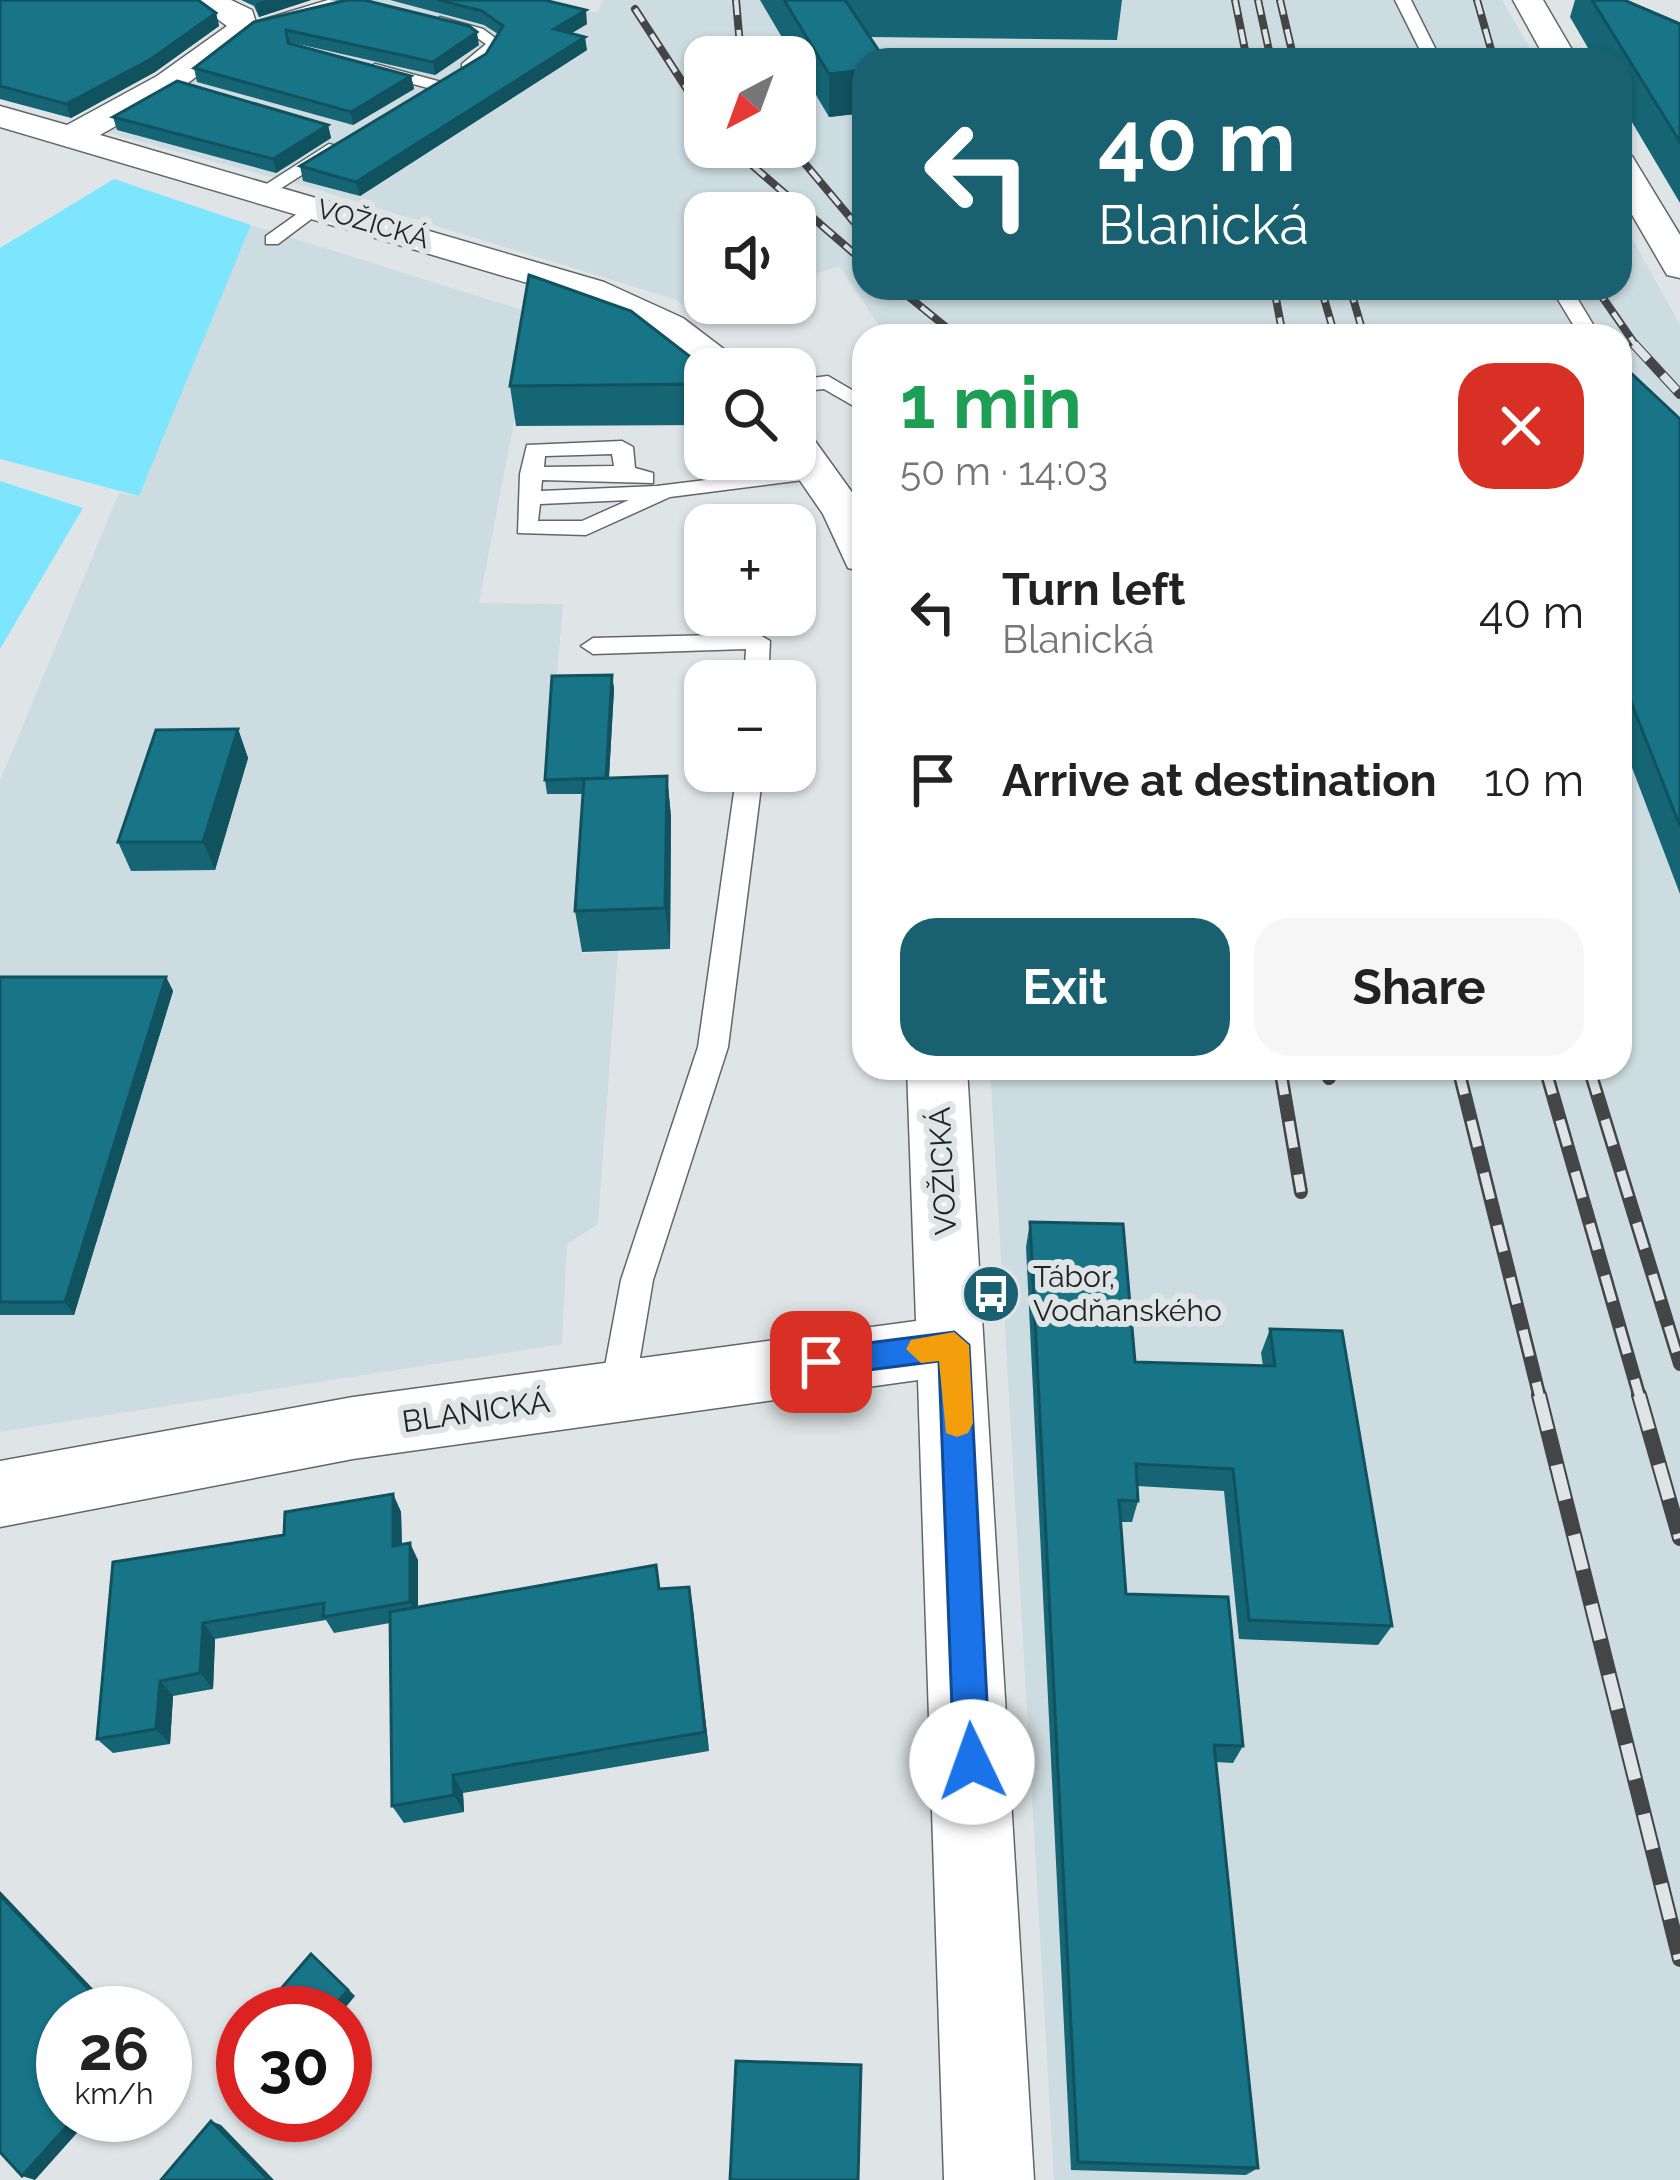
<!DOCTYPE html>
<meta charset="utf-8">
<style>
:root{--surface:#fff;--page:#f6f6f6;--text:#222;--muted:#767676;--accent:#196170}
body{margin:0;font-family:Raleway,sans-serif;background:var(--page);color:var(--text);height:100vh;display:flex;flex-direction:column;font-size:45px;white-space:nowrap}
*{box-sizing:border-box;margin:0}
p{font-size:39px;color:var(--muted)}
.icon{flex:none;width:66px;height:66px;fill:none;stroke:currentColor;stroke-width:2;stroke-linecap:round;stroke-linejoin:round}
.map{position:relative;flex:1;overflow:hidden}
.drawer{position:absolute;left:852px;top:324px;width:780px;height:756px;display:flex;flex-direction:column;background:var(--surface);border-radius:36px;box-shadow:0 3px 9px #0004}
.drawer>*{flex:none}
.banner{position:absolute;left:852px;top:48px;width:780px;height:252px;border-radius:36px;box-shadow:0 3px 9px #0004;background:#196170;color:#fff;overflow:hidden}
.needle{width:78px;rotate:221deg}
.buttons{position:absolute;left:684px;top:36px;display:grid;gap:24px}
.buttons a{display:grid;place-items:center;width:132px;height:132px;border-radius:24px;background:var(--surface);box-shadow:0 3px 9px #0004;font-size:60px}
.speed{position:absolute;left:36px;top:1986px;display:flex;gap:24px;font-size:60px;font-weight:700;text-align:center}
.speed>*{display:grid;place-content:center;width:156px;height:156px;border-radius:50%;background:var(--surface);box-shadow:0 3px 9px #0004;line-height:1}
.speed small{font-size:30px;font-weight:400}
.speed .limit{border:18px solid #d22;background:#fff;color:#111}
.pin{position:absolute;display:grid;place-items:center;width:102px;height:102px;color:#fff;margin:-51px;border-radius:24px;box-shadow:0 6px 18px #0006}
.me{position:absolute;width:132px;margin:-66px;rotate:357deg;stroke-linejoin:round;filter:drop-shadow(0 0 9px #0008)}
.turn{display:flex;align-items:center;gap:42px;height:252px;padding:0 48px;font-size:54px}
.turn .icon{width:156px;height:156px;stroke-width:2.5}
.turn b{display:block;font-size:84px;line-height:102px}
.round{display:grid;place-items:center;flex:none;width:126px;height:126px;border-radius:36px;background:var(--page)}
.summary{display:flex;align-items:center;justify-content:space-between;height:204px;padding:0 48px}
h1{font-size:72px;font-weight:700;line-height:90px;color:#1e9e55}
.primary-button{display:flex;gap:24px;margin-top:auto;padding:24px 48px}
.primary-button a{flex:1;height:138px;border-radius:36px;background:var(--accent);color:#fff;font-size:48px;font-weight:700;line-height:138px;text-align:center}
.primary-button a+a{background:var(--page);color:var(--text)}
ul{padding:0;list-style:none}
li{display:flex;align-items:center;gap:36px;height:168px;padding:0 48px}
li div{flex:1}
li b{display:block;font-size:45px}
li em{font-style:normal}
.map>svg:first-child{display:block}
.built{fill:#cddce0;fill-rule:evenodd}
.green{fill:#7ee5fe}
.lines{fill:none;stroke-linecap:round;stroke-linejoin:round}
.service-casing{stroke:#616668;stroke-width:3}
.minor-casing{stroke:#616668;stroke-width:3}
.service{fill:#fff;fill-rule:evenodd}
.minor{fill:#fff;fill-rule:evenodd}
.rail-far3-casing{stroke:#434547;stroke-width:8}
.rail-far2-casing{stroke:#434547;stroke-width:10}
.rail-far1-casing{stroke:#434547;stroke-width:14}
.rail-casing{stroke:#434547;stroke-width:16}
.rail-far3{stroke:#dfe5e7;stroke-width:4.5;stroke-dasharray:15;stroke-linecap:butt}
.rail-far2{stroke:#dfe5e7;stroke-width:8;stroke-dasharray:21;stroke-linecap:butt}
.rail-far1{stroke:#dfe5e7;stroke-width:9;stroke-dasharray:27;stroke-linecap:butt}
.rail{stroke:#dfe5e7;stroke-width:12;stroke-dasharray:36;stroke-linecap:butt}
.wall{fill:#156575}
.shaded-wall{fill:#11525f}
.building{fill:#187588;stroke:#11525f;stroke-width:3}
.route{fill:#1a73e8;stroke:#114b97;stroke-width:3}
.slow{fill:#f59e0b}
.labels{text-anchor:middle;stroke-width:12;stroke-linejoin:round;paint-order:stroke}
.far-street-label{font-size:27px;fill:#212324;stroke:#dfe5e7}
.street-label{font-size:30px;fill:#212324;stroke:#dfe5e7}
.poi-label{font-size:30px;fill:#212324;stroke:#dfe5e7;text-anchor:start}
</style>
<div class="map">
<svg width="1680" height="2180" viewBox="0 0 1680 2180">
<rect width="100%" height="100%" fill="#dfe5e7"/>
<g class="built">
<path d="M328 0H538L597 13 603 0H1502L1537 60H864V288H1620V217L1680 325V2180H1054L990 1068H1620V336H886L839 266 795 281V213H705V303H733L698 315 674 299 322 191 94 129ZM705 57H795V147H705Z"/>
<polygon points="251,225 535,314 479,603 563,604 547,793 590,795 582,954 618,951 598,1224 567,1244 562,1344 0,1432 0,781 119,493 139,496"/>
</g>
<g class="green">
<polygon points="114,179 251,225 139,496 0,459 0,248"/>
<polygon points="0,481 83,508 0,649"/>
</g>
<g class="lines">
<g class="service-casing">
<g id="service">
<polygon points="328,0 379,4 371,9 334,8 260,28 252,23"/>
<polygon points="1395,0 1411,0 1441,60 1425,60"/>
<path d="M440 17 483 29 502 43C497 58 479 73 462 70V64L486 44 473 35 435 25Z"/>
<polygon points="375,64 445,83 447,86 439,91 369,72 367,69"/>
<polygon points="329,144 344,148 269,196 254,192"/>
<polygon points="311,204 326,208 278,244 266,244 266,236"/>
<polygon points="1551,288 1571,288 1600,336 1580,336"/>
<polygon points="828,376 864,397 864,412 824,389 795,392 795,380"/>
<path d="M622 441 633 447 635 468 653 473V483L542 480 541 491 657 486 819 466 830 472 819 478 670 497 586 535 518 533 520 474 527 445ZM612 454 614 466 544 467 545 456ZM629 500 582 521H538L540 504Z"/>
<polygon points="758,634 770,641 768,681 744,681 746,649 593,654 581,646 593,638"/>
<polygon points="737,771 763,771 728,1047 653,1280 634,1393 629,1404 617,1408 605,1404 600,1393 621,1280 698,1047"/>
</g>
</g>
<g class="minor-casing">
<g id="minor">
<polygon points="191,0 231,0 252,10 258,29 179,90 100,135 604,282 683,318 750,369 705,370 655,334 578,298 0,127 0,106 67,125 157,76 227,26"/>
<polygon points="1513,0 1543,0 1578,60 1546,60"/>
<polygon points="1620,153 1632,156 1680,235 1680,278 1667,275 1620,194"/>
<polygon points="795,430 810,434 864,509 864,572 848,568 823,514 785,459 795,459"/>
<polygon points="907,1068 967,1068 1034,2180 944,2180 918,1380 353,1459 0,1527 0,1461 353,1397 916,1321"/>
</g>
</g>
<use href="#service" class="service"/>
<use href="#minor" class="minor"/>
<g class="rail-far3-casing">
<g id="rail-far3">
<polyline points="736,0 741,57"/>
<polyline points="1235,0 1247,60"/>
<polyline points="1258,0 1271,60"/>
<polyline points="1280,0 1294,60"/>
<polyline points="1477,0 1494,60"/>
<polyline points="635,9 705,117"/>
<polyline points="731,147 864,262"/>
<polyline points="791,147 864,234"/>
<polyline points="898,288 957,336"/>
<polyline points="1274,288 1283,336"/>
<polyline points="1321,288 1335,336"/>
<polyline points="1350,288 1364,336"/>
<polyline points="1596,288 1637,347"/>
</g>
</g>
<g class="rail-far2-casing">
<polyline id="rail-far2" points="1634,344 1680,394"/>
</g>
<g class="rail-far1-casing">
<g id="rail-far1">
<polyline points="1280,1068 1301,1192"/>
<polyline points="1326,1068 1329,1078"/>
<polyline points="1458,1068 1540,1398"/>
<polyline points="1545,1068 1640,1398"/>
<polyline points="1589,1068 1680,1364"/>
</g>
</g>
<g class="rail-casing">
<g id="rail">
<polyline points="1539,1395 1680,1959"/>
<polyline points="1639,1395 1680,1538"/>
</g>
</g>
<use href="#rail-far3" class="rail-far3"/>
<use href="#rail-far2" class="rail-far2"/>
<use href="#rail-far1" class="rail-far1"/>
<use href="#rail" class="rail"/>
</g>
<g class="wall">
<polygon points="0,0 216,13 219,26 155,72 71,118 0,99"/>
<polygon points="241,0 311,0 259,17 254,6"/>
<polygon points="390,0 544,0 587,24 571,33 587,50 360,196 303,181 300,166 486,54 498,34 484,25"/>
<polygon points="760,0 1122,0 1117,40 870,37 864,60 864,113 829,117"/>
<polygon points="1575,0 1624,0 1680,24 1680,203 1620,102 1620,60 1595,60 1570,17"/>
<polygon points="254,22 479,45 435,75 289,42 411,76 414,89 353,125 197,82 194,68"/>
<polygon points="113,117 328,125 331,138 276,173 117,130"/>
<polygon points="705,369 705,425 516,426 510,386"/>
<polygon points="1620,375 1680,419 1680,894 1620,736"/>
<polygon points="612,675 614,689 609,778 667,776 671,817 670,949 582,952 575,911 583,794 547,794 545,780"/>
<polygon points="238,729 248,758 215,870 131,871 118,842"/>
<polygon points="0,977 166,977 173,991 74,1315 0,1315"/>
<polygon points="1030,1222 1135,1362 1263,1366 1261,1353 1270,1329 1392,1626 1378,1645 1239,1639 1224,1491 1137,1486 1138,1501 1132,1522 1121,1522 1126,1594 1243,1746 1233,1763 1216,1762 1258,2168 1246,2175 1071,2170 1026,1247"/>
<polygon points="393,1494 401,1512 402,1544 418,1560 418,1607 689,1587 709,1751 463,1793 464,1812 404,1823 392,1806 390,1623 334,1633 326,1620 215,1639 213,1689 173,1696 170,1744 113,1753 97,1739 284,1535"/>
</g>
<g class="shaded-wall">
<polygon points="266,0 311,0 259,17 256,3"/>
<polygon points="586,10 587,24 556,43 554,29"/>
<polygon points="216,13 219,26 155,72 71,118 66,104"/>
<polygon points="477,32 479,45 435,75 433,62"/>
<polygon points="585,37 587,50 360,196 356,182"/>
<polygon points="864,70 864,113 829,117 829,74"/>
<polygon points="411,76 414,89 353,125 351,112"/>
<polygon points="328,125 331,138 276,173 273,159"/>
<polygon points="612,675 614,689 608,793 606,778"/>
<polygon points="238,729 248,758 215,870 203,842"/>
<polygon points="667,776 671,817 670,949 665,908"/>
<polygon points="166,977 173,991 74,1315 65,1302"/>
<polygon points="393,1494 401,1512 402,1563 393,1546"/>
<polygon points="410,1543 418,1560 418,1618 410,1602"/>
<polygon points="689,1587 693,1608 709,1751 705,1732"/>
<polygon points="203,1623 215,1639 213,1689 200,1673"/>
<polygon points="160,1681 173,1696 170,1744 156,1729"/>
<polygon points="453,1775 463,1793 464,1812 454,1795"/>
<polygon points="0,1891 116,2013 111,2013 0,1895"/>
<polygon points="319,1960 355,1996 341,2013 328,2013"/>
<polygon points="77,2115 93,2115 35,2180 22,2176"/>
<polygon points="211,2121 221,2125 274,2180 269,2180"/>
</g>
<g class="building">
<polygon points="0,0 198,0 216,13 151,59 66,104 0,86"/>
<polygon points="347,0 364,0 469,26 477,32 433,62 286,30 288,43 411,76 351,112 194,68 254,22"/>
<polygon points="438,0 544,0 586,10 554,29 585,37 356,182 300,166 486,54 503,26 482,11"/>
<polygon points="784,0 845,0 885,60 864,60 864,70 829,74"/>
<polygon points="1592,0 1624,0 1680,24 1680,142"/>
<polygon points="177,81 328,125 273,159 113,117"/>
<polygon points="529,275 631,311 706,369 705,384 510,386"/>
<polygon points="1632,374 1680,419 1680,826 1620,674 1620,375"/>
<polygon points="612,675 606,778 545,780 552,676"/>
<polygon points="238,729 203,842 118,842 156,730"/>
<polygon points="667,776 665,908 575,911 584,779"/>
<polygon points="0,977 166,977 65,1302 0,1302"/>
<polygon points="1030,1222 1123,1224 1135,1362 1275,1366 1270,1329 1342,1331 1392,1626 1249,1620 1233,1469 1136,1464 1138,1501 1119,1500 1126,1594 1228,1597 1243,1746 1214,1745 1258,2168 1078,2162"/>
<polygon points="393,1494 393,1546 410,1543 410,1602 323,1617 324,1603 203,1623 200,1673 160,1681 156,1729 97,1739 113,1562 284,1535 285,1512"/>
<polygon points="656,1565 659,1589 689,1587 705,1732 453,1775 454,1795 392,1806 390,1612"/>
<polygon points="0,1895 111,2013 63,2013 63,2115 77,2115 22,2176 0,2152"/>
<polygon points="311,1954 348,1990 328,2013 260,2013"/>
<polygon points="243,2032 243,2087 218,2061"/>
<polygon points="736,2061 861,2065 858,2180 730,2180"/>
<polygon points="211,2121 269,2180 161,2180"/>
</g>
<polygon class="route" points="954,1332 969,1345 990,1762 984,1775 972,1780 959,1775 954,1762 939,1361 821,1376 810,1372 805,1362 810,1353 821,1349"/>
<polygon class="slow" points="954,1332 969,1345 973,1423 968,1433 957,1437 946,1433 939,1361 921,1363 906,1349 911,1340"/>
<defs>
<g id="bus-disc" transform="scale(3)"><circle r="9.5" fill="#196170" stroke="#dfe5e7"/><path d="M-5-6H5V4H4V6H2V4H-2V6H-4V4H-5ZM-3.5-4V0h7V-4ZM-3.5 1.2v1.5H-2V1.2ZM2 1.2v1.5H3.5V1.2Z" fill="#fff"/></g>
</defs>
<g fill-rule="evenodd">
<use href="#bus-disc" x="991" y="1294"/>
</g>
<g class="labels">
<g class="far-street-label">
<text transform="translate(373 224) rotate(16)" y="9">VOŽICKÁ</text>
</g>
<g class="street-label">
<text transform="translate(943 1171) rotate(-93)" y="10">VOŽICKÁ</text>
<text transform="translate(476 1412) rotate(-8)" y="10">BLANICKÁ</text>
</g>
<g class="poi-label">
<text x="1033" y="1287">Tábor,<tspan x="1033" dy="34">Vodňanského</tspan></text>
</g>
</g>
</svg>
<div class="buttons">
<a><svg class="needle" viewBox="-14 -14 28 28"><path d="M0-13l5 13h-10z" fill="#e53935"/><path d="M0 13l5-13h-10z" fill="#767676"/></svg></a>
<a><svg class="icon" aria-label="sound" viewBox="0 0 24 24"><path d="M4 9h4l5-4v14l-5-4H4zM17 9q2 3 0 6"/></svg></a>
<a><svg class="icon" aria-label="search" viewBox="0 0 24 24"><circle cx="10" cy="10" r="6"/><path d="M15 15l6 6"/></svg></a>
<a>+</a>
<a>−</a>
</div>
<div class="speed"><div>26<small>km/h</small></div><div class="limit">30</div></div>
<div class="pin" style="left:821px;top:1362px;background:#d93025"><svg class="icon" aria-label="arrive" viewBox="0 0 24 24"><path d="M6 21V4h12l-3 4 3 4H6"/></svg></div>
<svg class="me" style="left:972px;top:1762px" viewBox="-20 -20 40 40"><circle r="19" fill="#fff"/><path d="M0-13L10 11 0 6-10 11z" fill="#1a73e8"/></svg>
<div class="banner">
<div class="turn"><svg class="icon" aria-label="left" viewBox="0 0 24 24"><path d="M17 20v-9H6M10 6l-5 5 5 5"/></svg><div><b>40 m</b>Blanická</div></div>
</div>
<section class="drawer">
<div class="summary"><div><h1>1 min</h1><p>50 m · 14:03</p></div><a class="round" style="background:#d93025;color:#fff"><svg class="icon" aria-label="close" viewBox="0 0 24 24"><path d="M6 6l12 12M18 6L6 18"/></svg></a></div>
<ul>
<li><svg class="icon" aria-label="left" viewBox="0 0 24 24"><path d="M17 20v-9H6M10 6l-5 5 5 5"/></svg><div><b>Turn left</b><p>Blanická</p></div><em>40 m</em></li>
<li><svg class="icon" aria-label="arrive" viewBox="0 0 24 24"><path d="M6 21V4h12l-3 4 3 4H6"/></svg><div><b>Arrive at destination</b></div><em>10 m</em></li>
</ul>
<div class="primary-button"><a>Exit</a><a>Share</a></div>
</section>
</div>
